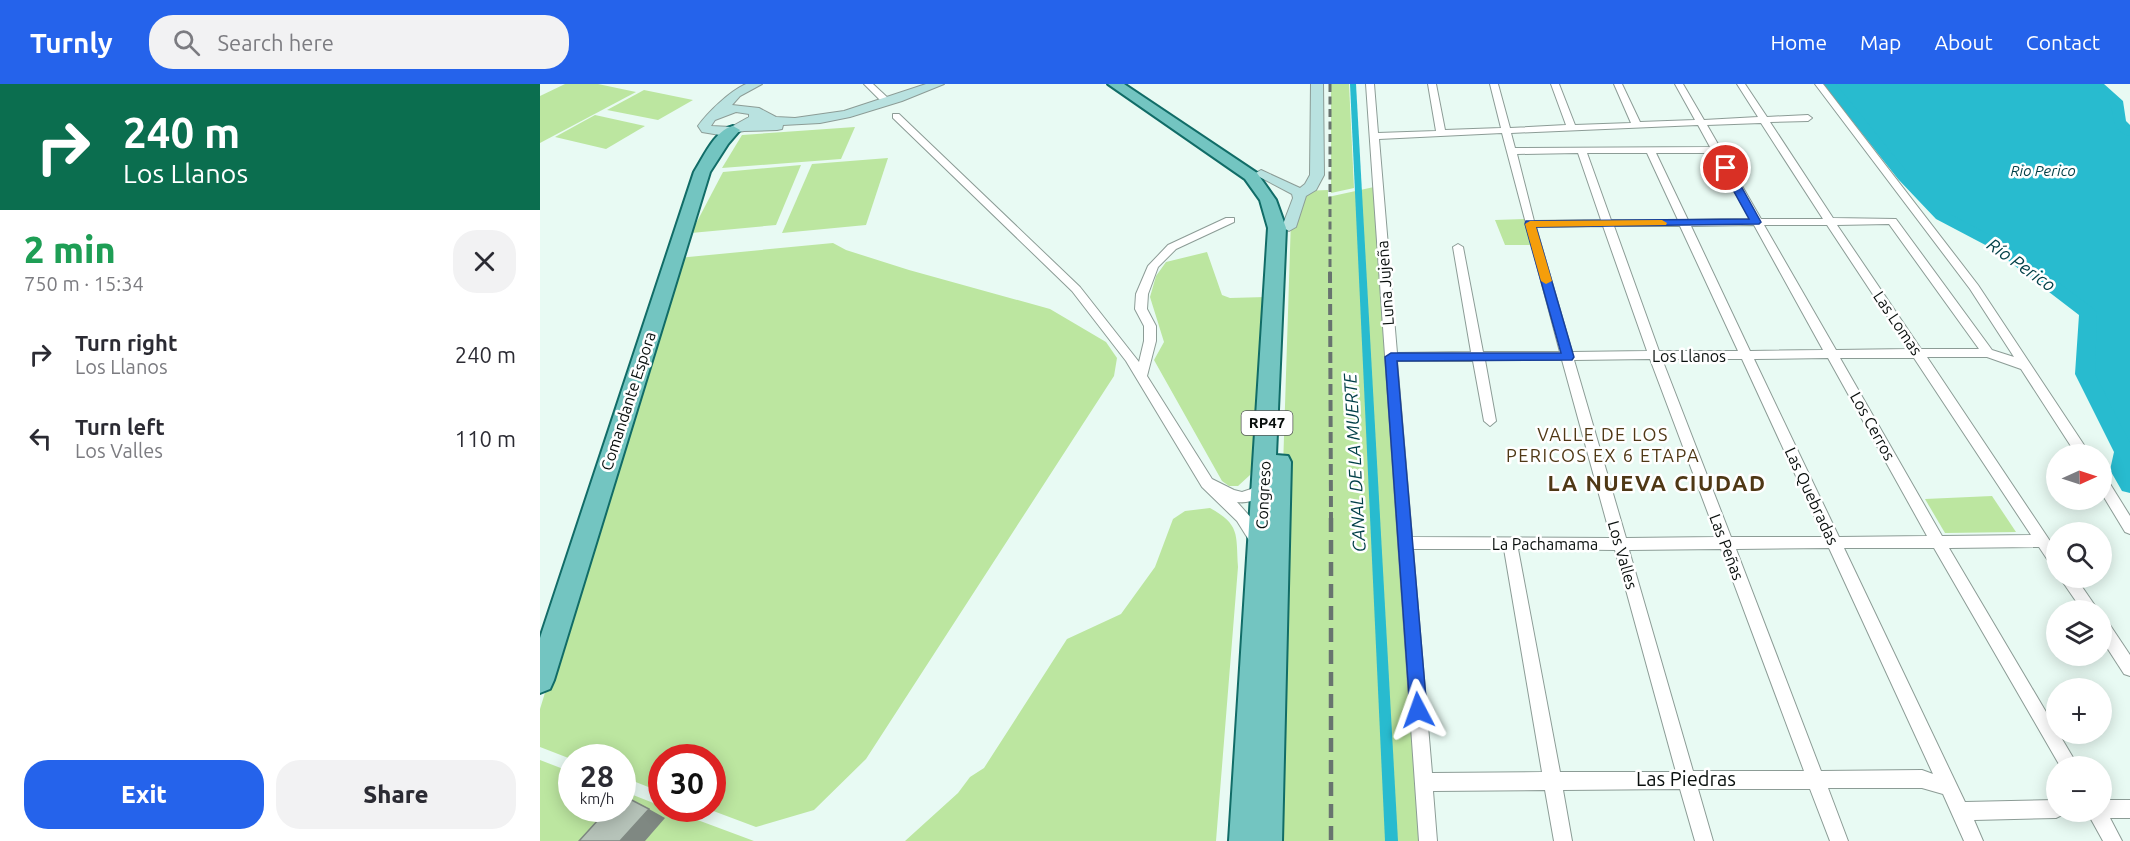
<!DOCTYPE html>
<meta charset="utf-8">
<style>
:root{--surface:#fff;--page:#f2f2f3;--text:#2b2b33;--muted:#7c7c81;--accent:#2563eb}
body{margin:0;font-family:Ubuntu,sans-serif;background:var(--page);color:var(--text);height:100vh;display:flex;flex-direction:column;font-size:22px;white-space:nowrap}
*{box-sizing:border-box;margin:0}
p{font-size:20px;color:var(--muted)}
.icon{flex:none;width:33px;height:33px;fill:none;stroke:currentColor;stroke-width:2;stroke-linecap:round;stroke-linejoin:round}
.map{position:relative;flex:1;overflow:hidden}
.details{display:flex;flex-direction:column;background:var(--surface);width:540px}
.details>*{flex:none}
.banner{background:#0b6e4f;color:#fff;overflow:hidden}
.needle{width:39px;rotate:87deg}
.tools{position:absolute;left:1506px;top:360px;display:grid;gap:12px}
.tools a{display:grid;place-items:center;width:66px;height:66px;border-radius:50%;background:var(--surface);box-shadow:0 3px 15px #0003;font-size:30px}
.speed{position:absolute;left:18px;top:660px;display:flex;gap:12px;font-size:30px;font-weight:700;text-align:center}
.speed>*{display:grid;place-content:center;width:78px;height:78px;border-radius:50%;background:var(--surface);box-shadow:0 3px 15px #0003;line-height:1}
.speed small{font-size:15px;font-weight:400}
.speed .limit{border:9px solid #d22;background:#fff;color:#111}
.pin{position:absolute;display:grid;place-items:center;width:51px;height:51px;color:#fff;margin:-26px;border:3px solid #fff;border-radius:50%;box-shadow:0 2px 6px #0007}
.me{position:absolute;width:66px;margin:-33px;rotate:356deg;stroke-linejoin:round;filter:drop-shadow(0 0 4px #0008)}
.turn{display:flex;align-items:center;gap:21px;height:126px;padding:0 24px;font-size:27px}
.turn .icon{width:78px;height:78px;stroke-width:2.5}
.turn b{display:block;font-size:42px;line-height:51px}
.round{display:grid;place-items:center;flex:none;width:63px;height:63px;border-radius:24px;background:var(--page)}
.headline{display:flex;align-items:center;justify-content:space-between;height:102px;padding:0 24px}
h1{font-size:36px;font-weight:800;line-height:45px;color:#1e9e55}
.action{display:flex;gap:12px;margin-top:auto;padding:12px 24px}
.action a{flex:1;height:69px;border-radius:24px;background:var(--accent);color:#fff;font-size:24px;font-weight:800;line-height:69px;text-align:center}
.action a+a{background:var(--page);color:var(--text)}
ul{padding:0;list-style:none}
li{display:flex;align-items:center;gap:18px;height:84px;padding:0 24px}
li div{flex:1}
li b{display:block;font-size:22px}
li em{font-style:normal}
header{display:flex;align-items:center;gap:36px;box-sizing:border-box;height:84px;padding:0 30px;background:var(--accent);color:#fff}
header strong{font-size:28px}
nav{display:flex;gap:33px;margin-inline-start:auto;font-size:21px}
.search{width:420px;height:54px;background:var(--page);display:flex;align-items:center;gap:15px;box-sizing:border-box;padding:0 21px;border-radius:24px;color:var(--muted);font-size:22px}
main{display:flex;flex:1;min-height:0}
.map>svg:first-child{display:block}
.green{fill:#bce6a0}
.water{fill:#28bbcf}
.lines{fill:none;stroke-linecap:round;stroke-linejoin:round}
.river{fill:#28bbcf;fill-rule:evenodd}
.street-casing{stroke:#8c9c96;stroke-width:2}
.secondary-casing{stroke:#8c9c96;stroke-width:2}
.primary-casing{stroke:#116c67;stroke-width:4}
.street{fill:#fff;fill-rule:evenodd}
.secondary{fill:#b9e2e0;fill-rule:evenodd}
.primary{fill:#73c5c1;fill-rule:evenodd}
.rail-far2{stroke:#68736f;stroke-width:3;stroke-dasharray:8 4.5;stroke-linecap:butt}
.rail-far1{stroke:#68736f;stroke-width:4;stroke-dasharray:11 5;stroke-linecap:butt}
.rail{stroke:#68736f;stroke-width:4.5;stroke-dasharray:14 8;stroke-linecap:butt}
.shaded-wall{fill:#7f8882}
.building{fill:#b6c3b9;stroke:#7f8882;stroke-width:1.5}
.route{fill:#2563eb;stroke:#184099;stroke-width:1.5}
.slow{fill:#f59e0b}
.labels{text-anchor:middle;stroke-width:5;stroke-linejoin:round;paint-order:stroke}
.far-water-label{font-size:15px;font-style:italic;fill:#003f47;stroke:#fff}
.shield{fill:#fff;stroke:#535756;stroke-width:1.5}
.shield-label{font-size:15px;font-weight:bold;fill:#090f0d}
.street-label{font-size:16px;fill:#090f0d;stroke:#fff}
.water-label{font-size:18px;font-style:italic;fill:#003f47;stroke:#fff}
.neighbourhood-label{font-size:18px;letter-spacing:1.5px;fill:#4f3815;stroke:#fff}
.near-street-label{font-size:20px;fill:#090f0d;stroke:#fff}
.district-label{font-size:22px;font-weight:bold;letter-spacing:1.5px;fill:#4f3815;stroke:#fff}
</style>
<header>
<strong>Turnly</strong>
<div class="search"><svg class="icon" aria-label="search" viewBox="0 0 24 24"><circle cx="10" cy="10" r="6"/><path d="M15 15l6 6"/></svg>Search here</div>
<nav><a>Home</a><a>Map</a><a>About</a><a>Contact</a></nav>
</header>
<main>
<section class="details">
<div class="banner">
<div class="turn"><svg class="icon" aria-label="right" viewBox="0 0 24 24"><path d="M7 20v-9h11M14 6l5 5-5 5"/></svg><div><b>240 m</b>Los Llanos</div></div>
</div>
<div class="headline"><div><h1>2 min</h1><p>750 m · 15:34</p></div><a class="round"><svg class="icon" aria-label="close" viewBox="0 0 24 24"><path d="M6 6l12 12M18 6L6 18"/></svg></a></div>
<ul>
<li><svg class="icon" aria-label="right" viewBox="0 0 24 24"><path d="M7 20v-9h11M14 6l5 5-5 5"/></svg><div><b>Turn right</b><p>Los Llanos</p></div><em>240 m</em></li>
<li><svg class="icon" aria-label="left" viewBox="0 0 24 24"><path d="M17 20v-9H6M10 6l-5 5 5 5"/></svg><div><b>Turn left</b><p>Los Valles</p></div><em>110 m</em></li>
</ul>
<div class="action"><a>Exit</a><a>Share</a></div>
</section>
<div class="map">
<svg width="1590" height="757" viewBox="0 0 1590 757">
<rect width="100%" height="100%" fill="#e8faf3"/>
<g class="green">
<polygon points="25,0 58,0 96,8 0,59 0,12"/>
<polygon points="791,0 809,0 814,104 791,109"/>
<polygon points="104,6 153,16 118,36 67,26"/>
<polygon points="55,31 105,42 66,65 15,53"/>
<polygon points="315,43 301,75 182,84 202,51"/>
<polygon points="348,74 326,141 242,149 272,80"/>
<polygon points="261,81 236,141 151,149 183,88"/>
<polygon points="834,103 879,757 731,757 751,135 761,107 788,106 788,113"/>
<polygon points="984,135 991,161 965,161 955,136"/>
<polygon points="293,159 306,166 369,186 510,225 566,258 577,274 574,292 326,675 274,726 216,743 168,725 172,724 172,674 122,674 121,708 83,693 82,674 31,675 0,663 0,625 138,174"/>
<polygon points="667,168 682,211 690,214 726,213 713,381 710,391 698,402 689,402 682,397 614,276 624,258 610,213 616,192 626,178"/>
<polygon points="1452,412 1476,448 1405,449 1385,415"/>
<path d="M670 424C700 441 696 449 698 483L676 757H365L418 709 430 693 444 684 527 555 581 530 615 483 633 435 645 427Z"/>
<polygon points="0,676 31,688 32,724 82,724 83,707 121,722 122,724 128,725 214,757 0,757"/>
</g>
<g class="water">
<polygon points="810,0 816,0 858,757 845,757"/>
<polygon points="1289,0 1556,0 1576,17 1579,38 1590,48 1590,401 1581,386 1584,368 1545,290 1548,229 1459,162 1402,132 1363,92"/>
</g>
<g class="lines">
<g class="river">
<polygon points="1283,0 1296,0 1368,89 1408,129 1465,159 1554,225 1557,229 1555,290 1590,359 1590,409 1582,407 1570,386 1574,368 1535,290 1539,231 1453,165 1396,135 1358,95"/>
<path d="M1550 0H1564L1583 17 1586 37 1590 41V52C1567 46 1577 29 1568 17 1563 11 1555 6 1550 0Z"/>
</g>
<g class="street-casing">
<g id="street">
<polygon points="324,0 333,0 349,15 349,19 343,19"/>
<path d="M826 0H834L838 49 896 47 888 0H896L905 46 961 44 950 0H958L970 44 1026 41 1011 0H1019L1035 41 1091 39 1074 0H1082L1100 38 1155 36 1135 0H1143L1164 36 1218 33 1197 0H1205L1227 33 1268 31 1272 34 1268 37 1230 38 1293 134 1356 135 1452 266 1474 273 1430 205 1275 0H1283L1438 201 1550 370H1536L1481 285 1447 273H1387L1516 466V483L1511 481 1499 463 1409 464 1538 682H1520L1394 464H1304L1425 718 1516 716V728H1524L1522 731 1516 734 1434 736 1443 757H1424L1403 710 1382 704H1288L1308 757H1290L1270 705H1158L1173 757H1155L1140 705 1023 706 1032 757H1014L1005 706 893 707 897 757H879ZM1221 39 1283 135H1221L1167 41ZM1158 41 1170 63 975 64 971 49ZM962 49 1020 268H943L923 163 918 160 913 163 931 268 857 269 839 55ZM1038 69 1061 136 994 137 977 70ZM1047 69H1107L1138 136H1071ZM1116 69H1173L1210 135 1148 136ZM1349 140 1439 265H1381L1297 141ZM1214 141 1283 266 1210 267 1151 142ZM1224 141H1287L1369 265 1296 266ZM1063 142 1107 267 1032 268 996 143ZM1074 142H1140L1198 267H1119ZM1288 274 1387 452 1299 453 1214 275ZM1300 274H1374L1491 451 1402 452ZM1110 275 1177 453 1086 454 1034 276ZM1122 275H1202L1284 453H1191ZM945 276H1022L1071 454 872 453 857 277H933L944 337 950 342 956 337ZM1289 464 1393 690 1382 686 1281 687 1196 465ZM873 465H964L1002 688 892 689ZM978 465 1075 466 1136 688H1020ZM1181 465 1264 687H1153L1089 466Z"/>
<path d="M353 30H359L540 203 599 278 604 257V242L595 225 596 210 608 182 628 161 686 134H694V138L636 165 618 183 608 210 607 225 616 242V257L607 292 672 395 694 406 702 408 711 405 717 398H727L729 402C722 413 711 420 697 418L713 436 724 457 722 461 717 463 712 461 697 437 662 403 586 277 532 207 353 34Z"/>
<polygon points="1562,394 1567,395 1590,432 1590,450 1585,448 1562,410"/>
<polygon points="1520,494 1536,494 1558,526 1542,526"/>
<polygon points="1562,536 1568,538 1590,571 1590,592 1584,590 1562,556"/>
<polygon points="1562,716 1590,716 1590,734 1570,734 1582,757 1563,757 1547,728 1562,728"/>
</g>
</g>
<g class="secondary-casing">
<g id="secondary">
<path d="M206 0H222L200 12 192 21 219 24 236 33 255 34 304 27 386 0H404L362 17 310 33 280 39 243 41 242 45 237 46 204 47 180 51 162 48 158 42C168 28 190 7 206 0ZM196 28 209 30V33L191 43 171 42 175 36Z"/>
<polygon points="771,0 783,0 784,91 776,106 766,112 756,143 749,147 742,143 753,114 752,110 714,90 721,86 760,104 765,100 770,91"/>
</g>
</g>
<g class="primary-casing">
<g id="primary">
<polygon points="568,0 584,0 717,89 736,116 746,144 736,371 748,372 751,378 742,757 689,757 728,144 720,116 705,95"/>
<path d="M193 42 200 46 188 60 170 88 14 596 10 605 0 609V554L154 88C163 74 175 46 193 42Z"/>
</g>
</g>
<use href="#street" class="street"/>
<use href="#secondary" class="secondary"/>
<use href="#primary" class="primary"/>
<polyline class="rail-far2" points="790,0 790,189"/>
<polyline class="rail-far1" points="790,188 791,436"/>
<polyline class="rail" points="791,434 791,757"/>
</g>
<polygon class="shaded-wall" points="109,725 125,734 105,757 80,757"/>
<polygon class="building" points="82,711 109,725 80,757 39,757 69,724 82,724"/>
<polygon class="route" points="1186,81 1191,84 1221,138 1219,140 996,143 1034,273 1032,276 857,277 887,626 884,632 878,634 872,632 870,626 845,273 851,269 1021,269 985,140 986,137 1209,135 1181,84"/>
<polygon class="slow" points="1122,136 1127,139 1126,141 996,143 1012,197 1006,200 1001,197 985,140 990,137"/>
<g class="labels">
<g class="far-water-label">
<text x="1503" y="92">Rio Perico</text>
</g>
<rect class="shield" x="701.5" y="327" width="51" height="24" rx="4.5"/>
<g class="shield-label">
<text x="727" y="344">RP47</text>
</g>
<g class="street-label">
<text transform="translate(845 199) rotate(-94)" y="6">Luna Jujeña</text>
<text transform="translate(1358 239) rotate(56)" y="6">Las Lomas</text>
<text x="1149" y="278">Los Llanos</text>
<text transform="translate(88 317) rotate(-72)" y="6">Comandante Espora</text>
<text transform="translate(1333 342) rotate(61)" y="6">Los Cerros</text>
<text transform="translate(723 411) rotate(-87)" y="6">Congreso</text>
<text transform="translate(1272 412) rotate(65)" y="6">Las Quebradas</text>
<text x="1005" y="466">La Pachamama</text>
<text transform="translate(1187 463) rotate(69)" y="6">Las Peñas</text>
<text transform="translate(1083 471) rotate(74)" y="6">Los Valles</text>
</g>
<g class="water-label">
<text transform="translate(1481 181) rotate(35)" y="6">Río Perico</text>
<text transform="translate(815 379) rotate(-93)" y="6">CANAL DE LA MUERTE</text>
</g>
<g class="neighbourhood-label">
<text x="1063" y="357">VALLE DE LOS<tspan x="1063" dy="21">PERICOS EX 6 ETAPA</tspan></text>
</g>
<g class="near-street-label">
<text x="1146" y="702">Las Piedras</text>
</g>
<g class="district-label">
<text x="1117" y="407">LA NUEVA CIUDAD</text>
</g>
</g>
</svg>
<div class="tools">
<a><svg class="needle" viewBox="-14 -14 28 28"><path d="M0-13l5 13h-10z" fill="#e53935"/><path d="M0 13l5-13h-10z" fill="#7c7c81"/></svg></a>
<a><svg class="icon" aria-label="search" viewBox="0 0 24 24"><circle cx="10" cy="10" r="6"/><path d="M15 15l6 6"/></svg></a>
<a><svg class="icon" aria-label="layers" viewBox="0 0 24 24"><path d="M12 4l9 5-9 5-9-5zM3 14l9 5 9-5"/></svg></a>
<a>+</a>
<a>−</a>
</div>
<div class="speed"><div>28<small>km/h</small></div><div class="limit">30</div></div>
<div class="pin" style="left:1186px;top:84px;background:#d93025"><svg class="icon" aria-label="arrive" viewBox="0 0 24 24"><path d="M6 21V4h12l-3 4 3 4H6"/></svg></div>
<svg class="me" style="left:878px;top:626px" viewBox="-20 -20 40 40"><path d="M0-17L14 15 0 8-14 15z" fill="#2563eb" stroke="#fff" stroke-width="4"/></svg>
</div>
</main>
